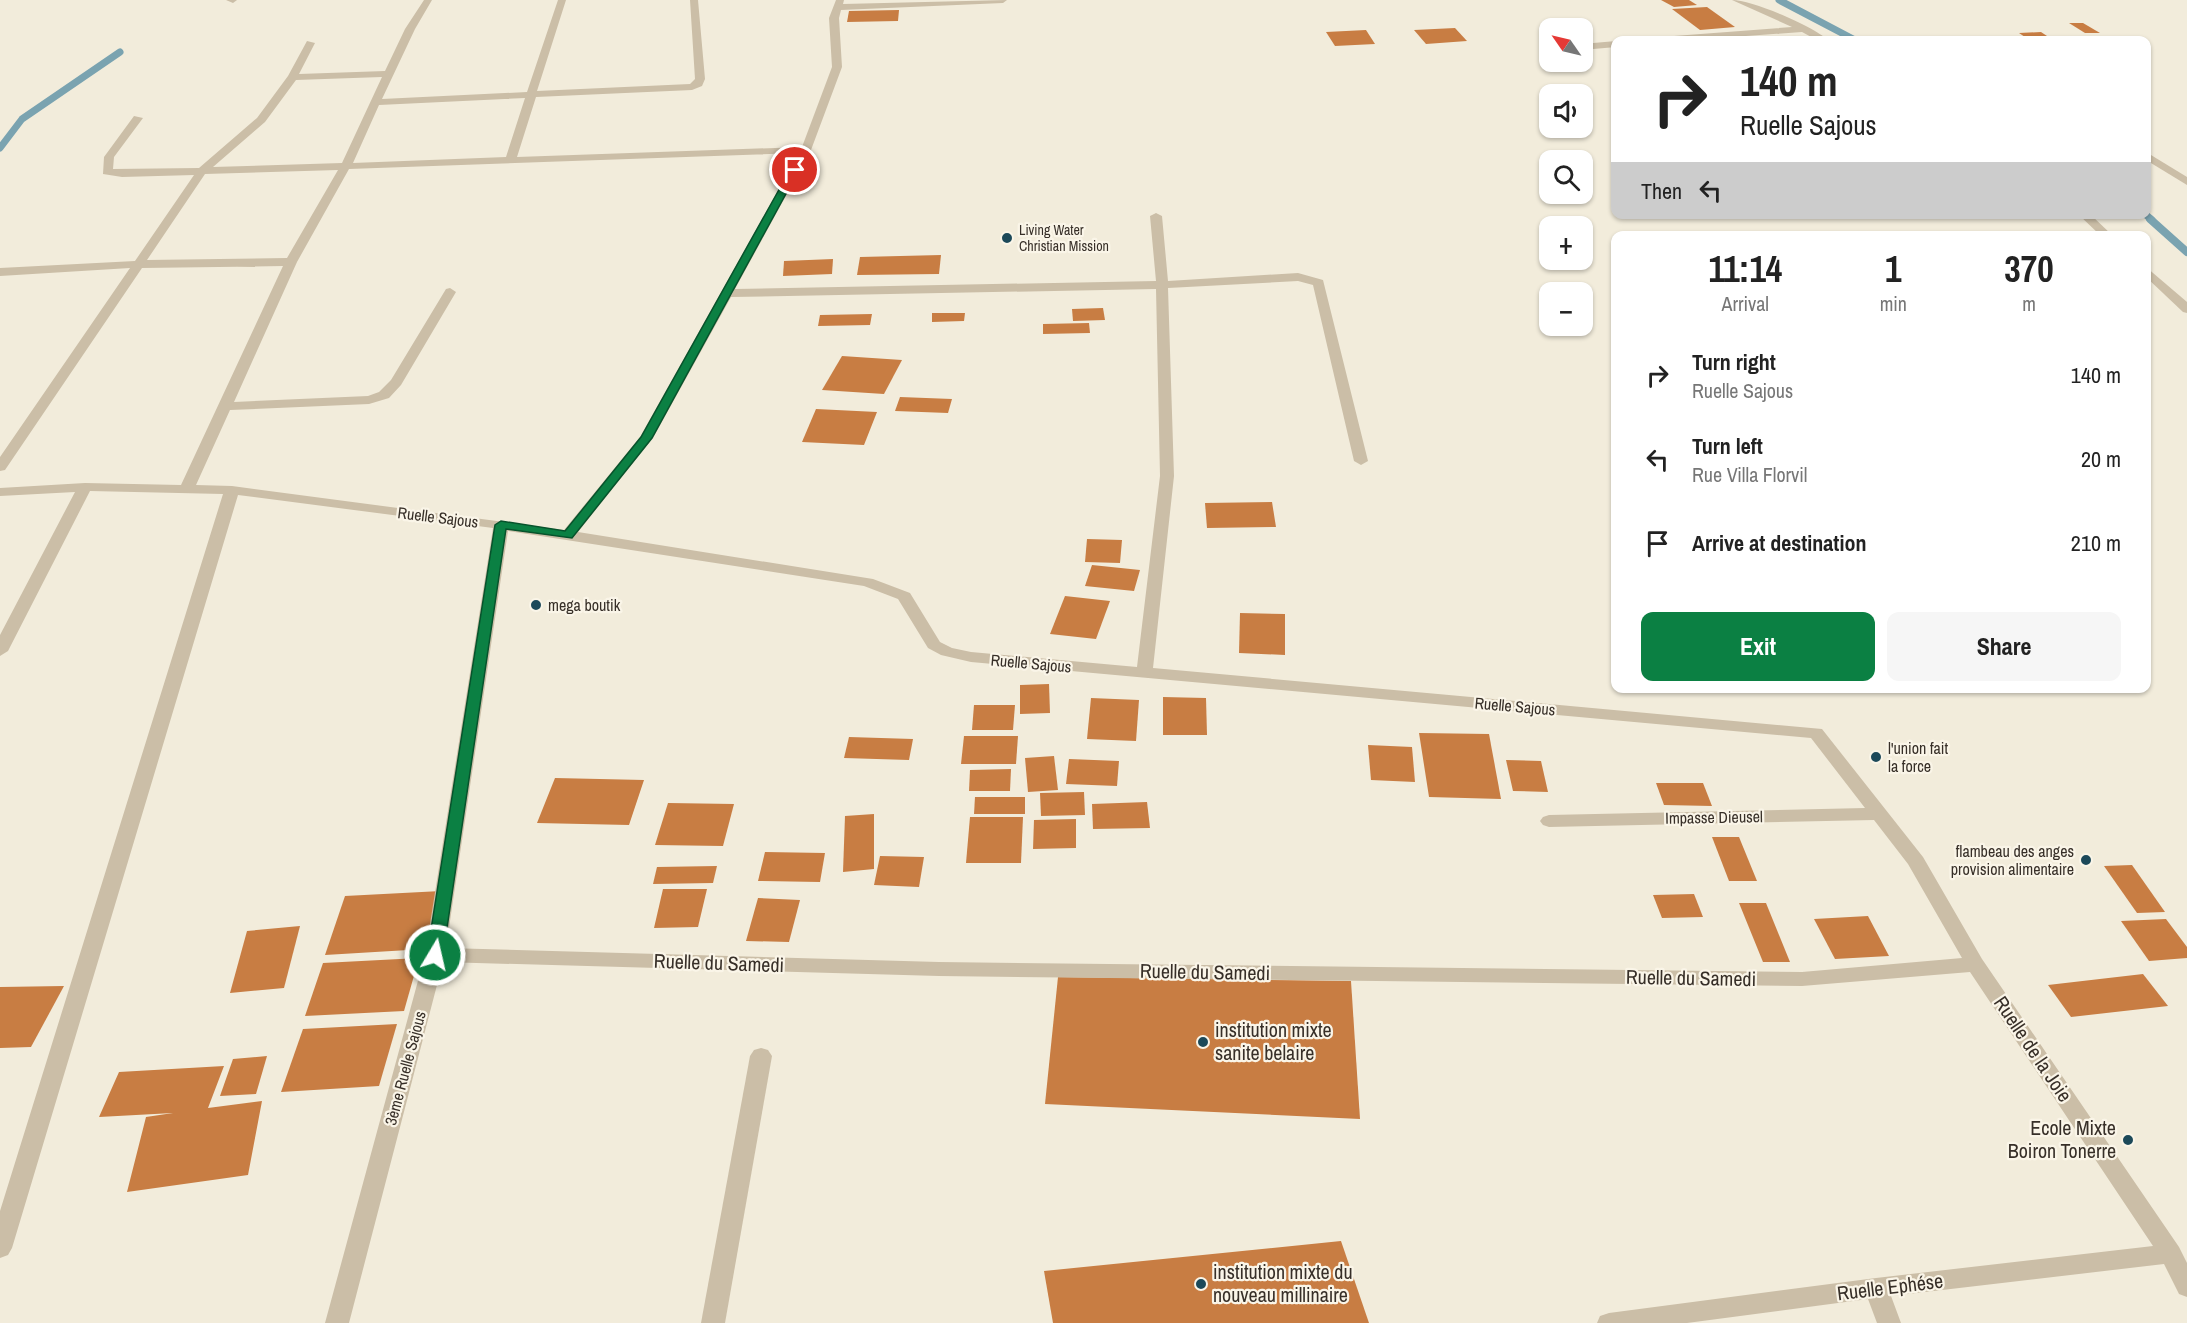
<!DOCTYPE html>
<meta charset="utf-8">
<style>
:root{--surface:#fff;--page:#f6f6f6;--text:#222;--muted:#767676;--accent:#0b8043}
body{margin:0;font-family:"Archivo Narrow",sans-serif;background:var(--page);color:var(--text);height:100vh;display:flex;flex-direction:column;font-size:22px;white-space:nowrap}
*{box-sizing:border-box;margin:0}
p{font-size:20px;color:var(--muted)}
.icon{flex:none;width:33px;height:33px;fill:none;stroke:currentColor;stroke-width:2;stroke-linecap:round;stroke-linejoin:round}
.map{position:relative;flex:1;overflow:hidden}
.side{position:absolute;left:1611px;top:231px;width:540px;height:462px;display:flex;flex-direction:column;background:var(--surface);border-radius:12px;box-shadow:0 2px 4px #0004}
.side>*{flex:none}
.hud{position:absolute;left:1611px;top:36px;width:540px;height:183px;border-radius:12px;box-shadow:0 2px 4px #0004;background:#fff;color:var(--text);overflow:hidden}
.needle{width:39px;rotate:304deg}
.fabs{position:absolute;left:1539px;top:18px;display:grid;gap:12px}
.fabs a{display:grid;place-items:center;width:54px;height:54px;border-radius:12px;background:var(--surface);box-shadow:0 2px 4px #0004;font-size:30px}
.pin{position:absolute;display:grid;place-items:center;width:51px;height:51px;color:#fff;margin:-26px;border:3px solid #fff;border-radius:50%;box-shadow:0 2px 6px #0007}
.me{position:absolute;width:66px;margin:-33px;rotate:9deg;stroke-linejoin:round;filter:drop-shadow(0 0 4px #0008)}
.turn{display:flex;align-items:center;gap:21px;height:126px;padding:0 30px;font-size:27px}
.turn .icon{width:78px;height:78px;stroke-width:2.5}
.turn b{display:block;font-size:42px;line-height:51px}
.then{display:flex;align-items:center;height:57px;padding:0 30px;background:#0003;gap:12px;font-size:22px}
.eta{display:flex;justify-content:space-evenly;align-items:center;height:102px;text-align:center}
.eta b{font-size:36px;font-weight:700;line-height:42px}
.cta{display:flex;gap:12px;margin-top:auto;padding:12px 30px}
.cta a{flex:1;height:69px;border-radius:12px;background:var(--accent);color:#fff;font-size:24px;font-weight:700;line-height:69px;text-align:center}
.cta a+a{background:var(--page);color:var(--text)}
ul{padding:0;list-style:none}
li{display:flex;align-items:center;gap:18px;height:84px;padding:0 30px}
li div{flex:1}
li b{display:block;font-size:22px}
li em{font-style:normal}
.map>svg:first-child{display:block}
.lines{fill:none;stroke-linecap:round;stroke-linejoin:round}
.stream-far1{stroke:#7aa3b0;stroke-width:7}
.stream{stroke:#7aa3b0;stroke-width:8}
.building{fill:#c87d43}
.minor{fill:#cbbea7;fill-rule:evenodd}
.route{fill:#0b8043;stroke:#07532c;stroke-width:1.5}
.poi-dot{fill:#1c4959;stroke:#faf5e8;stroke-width:2}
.labels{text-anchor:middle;stroke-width:4.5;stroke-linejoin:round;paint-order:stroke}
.far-poi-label{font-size:14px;fill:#372f28;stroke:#faf5e8;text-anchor:start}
.street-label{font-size:16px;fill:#372f28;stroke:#faf5e8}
.poi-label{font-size:16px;fill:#372f28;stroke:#faf5e8;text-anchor:start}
.near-street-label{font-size:20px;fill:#372f28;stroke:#faf5e8}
.near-poi-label{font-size:20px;fill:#372f28;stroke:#faf5e8;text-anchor:start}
</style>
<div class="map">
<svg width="2187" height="1323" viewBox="0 0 2187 1323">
<rect width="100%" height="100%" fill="#f2ecdb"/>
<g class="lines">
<g class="stream-far1">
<polyline points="1779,0 1855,40"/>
<polyline points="0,148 22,119 120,52"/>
<polyline points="2145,214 2152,220"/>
</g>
<polyline class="stream" points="2150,219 2187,252"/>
</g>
<g class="building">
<polygon points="1661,0 1689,0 1697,5 1674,7"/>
<polygon points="1707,7 1735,27 1700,30 1672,9"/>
<polygon points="899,10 898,21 847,22 849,11"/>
<polygon points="2069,23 2083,23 2100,33 2085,33"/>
<polygon points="1455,28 1467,41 1426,44 1414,30"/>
<polygon points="1366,30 1375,44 1335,46 1326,32"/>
<polygon points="2041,32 2050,38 2028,39 2019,33"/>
<polygon points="941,255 939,274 857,275 860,257"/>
<polygon points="833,259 832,274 783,276 784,261"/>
<polygon points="1103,308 1105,320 1073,321 1072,309"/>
<polygon points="932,313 965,313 964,321 932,322"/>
<polygon points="872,314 870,325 818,326 820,315"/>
<polygon points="1089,323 1090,333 1043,334 1043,324"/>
<polygon points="842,356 902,360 884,394 822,390"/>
<polygon points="900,397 952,399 948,413 895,411"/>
<polygon points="816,409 877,412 864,445 802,442"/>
<polygon points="1272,502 1276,527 1207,528 1205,503"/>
<polygon points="1087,539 1122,540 1120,563 1085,562"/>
<polygon points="1092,565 1140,570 1134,591 1085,586"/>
<polygon points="1065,596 1110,601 1096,639 1050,634"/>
<polygon points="1240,613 1285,614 1285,655 1239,653"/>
<polygon points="1049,684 1050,713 1020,714 1020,685"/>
<polygon points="1163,697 1206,698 1207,735 1163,735"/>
<polygon points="1091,698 1139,700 1136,741 1087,739"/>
<polygon points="974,705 1015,705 1013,730 972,730"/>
<polygon points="1419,733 1489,734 1501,799 1429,797"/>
<polygon points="964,736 1018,736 1016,764 961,764"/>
<polygon points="849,737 913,739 909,760 844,758"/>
<polygon points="1368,745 1412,747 1415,782 1371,780"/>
<polygon points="1054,756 1058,790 1028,792 1025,758"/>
<polygon points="1069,759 1119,761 1117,786 1066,784"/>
<polygon points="1506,760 1541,761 1548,792 1513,791"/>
<polygon points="1011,769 1010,791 969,791 970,770"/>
<polygon points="555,778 644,780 629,825 537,823"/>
<polygon points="1656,783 1703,783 1712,806 1664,805"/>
<polygon points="1084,792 1085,815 1041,816 1040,793"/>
<polygon points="975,797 1025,797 1025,814 974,814"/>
<polygon points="1147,802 1150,828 1093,829 1092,804"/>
<polygon points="668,803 734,804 723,846 655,845"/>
<polygon points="874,814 874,869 843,872 845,816"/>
<polygon points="970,817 1023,817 1021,863 966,863"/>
<polygon points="1076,819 1076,848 1033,849 1034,820"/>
<polygon points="1712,837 1739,837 1757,881 1729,881"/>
<polygon points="765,852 825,853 820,882 758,881"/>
<polygon points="880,856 924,857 919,887 874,885"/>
<polygon points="2132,865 2165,912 2137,913 2104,866"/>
<polygon points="717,866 713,883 653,884 657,867"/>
<polygon points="663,889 707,889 698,927 654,928"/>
<polygon points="441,891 425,949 325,955 345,896"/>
<polygon points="1694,894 1703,917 1662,918 1653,895"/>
<polygon points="758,898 800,900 789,942 746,941"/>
<polygon points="1739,903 1766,903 1790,962 1763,962"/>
<polygon points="1868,916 1889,956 1835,959 1814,919"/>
<polygon points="2166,919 2187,947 2187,958 2149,961 2121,921"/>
<polygon points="300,926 284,988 230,993 247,931"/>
<polygon points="419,958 404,1011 305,1016 323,963"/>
<polygon points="2143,974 2168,1006 2071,1017 2048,985"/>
<polygon points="1058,977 1351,981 1360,1119 1045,1104"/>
<polygon points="64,986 31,1047 0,1048 0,987"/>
<polygon points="397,1024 379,1086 281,1092 303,1029"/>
<polygon points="267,1056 256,1094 220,1096 233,1059"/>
<polygon points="224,1066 208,1108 262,1101 248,1175 127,1192 146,1117 173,1113 99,1117 119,1072"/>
<polygon points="1341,1241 1369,1323 1053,1323 1044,1271"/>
</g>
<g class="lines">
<g class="minor">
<polygon points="226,0 237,0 233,3"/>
<path d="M424 0H432L415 29 382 99 527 92 558 0H566L537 91 690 84 695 79 690 0H698L705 79 702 86 692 90 536 97 517 157 802 147 832 67 829 18 836 0H844L843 4 1007 0 1003 3 841 10 839 18 842 67 811 150 735 289 1156 281 1150 216 1156 213 1162 216 1168 281 1298 273 1323 280 1368 461 1361 465 1354 461 1313 285 1298 281 1168 288 1174 476 1153 668 1822 729 1923 857 1982 959 2179 1247 2187 1263V1297L2179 1294 2164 1264 1891 1296 1901 1323H1877L1868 1299 1687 1323H1597L1600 1316 1609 1313 1876 1278 2153 1246 1970 972 1802 986 939 976 443 962 349 1323H325L425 955 493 528 238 495 12 1248 8 1255 0 1258V1211L223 494 90 491 8 651 0 656V635L75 492 0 496V488L85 483 181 485 283 266 142 268 5 470 0 471V457L130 268 0 276V268L135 261 194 175 122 177 103 174 104 157 134 116 143 118 114 157 113 169 199 168 257 118 288 76 307 41 315 43 299 74 385 71 405 29ZM382 77 342 163 213 167 265 122 296 80ZM525 98 506 157 353 163 379 105ZM799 153 640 437 564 530 232 486 196 485 230 410 369 404 389 398 401 385 456 292 450 288 446 289 391 380 379 392 368 396 234 402 297 262 349 169ZM338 170 287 258 147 260 205 174ZM1156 289 1160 476 1137 667 971 652 952 648 940 642 910 593 873 579 578 532 653 438 731 297ZM508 531 864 586 898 599 928 648 941 655 971 662 1811 738 1865 808 1549 815 1543 817 1540 821 1543 825 1549 827 1874 820 1908 864 1962 958 1802 972 939 962 446 948Z"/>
<path d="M1732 0C1752 0 1813 26 1828 40H1817L1802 32 1691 40H1656L1661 37 1792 27Z"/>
<polygon points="1616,41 1616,47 1582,50 1582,44"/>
<polygon points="2146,152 2187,177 2187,185 2146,160"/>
<polygon points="2078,214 2090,214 2113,236 2101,236"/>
<polygon points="2146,267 2187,302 2187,313 2183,312 2146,277"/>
<polygon points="761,1048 768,1050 772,1056 725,1323 701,1323 750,1056 754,1050"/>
</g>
</g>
<polygon class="route" points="795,167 799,170 652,438 572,538 506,529 443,955 441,959 429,959 427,955 495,525 501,521 565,531 641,437 790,170"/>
<g class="poi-dot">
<circle cx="1007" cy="238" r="6"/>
<circle cx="536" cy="605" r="6"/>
<circle cx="1876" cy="757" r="6"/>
<circle cx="2086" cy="860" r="6"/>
<circle cx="1203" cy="1042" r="6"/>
<circle cx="2128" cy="1140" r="6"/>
<circle cx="1201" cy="1284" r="6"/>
</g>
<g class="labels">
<g class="far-poi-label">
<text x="1019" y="235">Living Water<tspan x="1019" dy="16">Christian Mission</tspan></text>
</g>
<g class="street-label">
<text transform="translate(438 517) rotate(7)" y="6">Ruelle Sajous</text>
<text transform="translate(1031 663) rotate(5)" y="6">Ruelle Sajous</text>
<text transform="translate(1515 706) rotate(5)" y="6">Ruelle Sajous</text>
<text transform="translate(1714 817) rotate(-1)" y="6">Impasse Dieusel</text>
<text transform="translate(405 1068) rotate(-75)" y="6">3ème Ruelle Sajous</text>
</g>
<g class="poi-label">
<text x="548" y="611">mega boutik</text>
<text x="1888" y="754">l'union fait<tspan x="1888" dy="18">la force</tspan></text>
<text x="2074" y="857" text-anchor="end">flambeau des anges<tspan x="2074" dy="18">provision alimentaire</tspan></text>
</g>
<g class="near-street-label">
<text transform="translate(719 963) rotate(2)" y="7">Ruelle du Samedi</text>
<text transform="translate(1205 972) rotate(1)" y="7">Ruelle du Samedi</text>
<text transform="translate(1691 978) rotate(1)" y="7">Ruelle du Samedi</text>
<text transform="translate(2033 1049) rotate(56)" y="7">Ruelle de la Joie</text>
<text transform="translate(1890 1287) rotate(-7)" y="7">Ruelle Ephése</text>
</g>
<g class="near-poi-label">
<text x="1215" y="1037">institution mixte<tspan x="1215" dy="23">sanite belaire</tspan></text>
<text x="2116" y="1135" text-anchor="end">Ecole Mixte<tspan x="2116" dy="23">Boiron Tonerre</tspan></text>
<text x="1213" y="1279">institution mixte du<tspan x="1213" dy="23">nouveau millinaire</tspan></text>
</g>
</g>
</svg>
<div class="fabs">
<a><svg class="needle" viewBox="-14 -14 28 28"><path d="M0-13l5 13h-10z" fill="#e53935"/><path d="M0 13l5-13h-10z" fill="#767676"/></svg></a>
<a><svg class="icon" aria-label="sound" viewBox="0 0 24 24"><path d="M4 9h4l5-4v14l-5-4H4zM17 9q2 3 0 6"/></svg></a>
<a><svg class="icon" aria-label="search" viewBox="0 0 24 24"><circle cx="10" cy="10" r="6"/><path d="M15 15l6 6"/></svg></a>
<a>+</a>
<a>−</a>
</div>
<div class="pin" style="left:795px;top:170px;background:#d93025"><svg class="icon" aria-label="arrive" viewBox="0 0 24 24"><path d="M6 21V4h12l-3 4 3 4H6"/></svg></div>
<svg class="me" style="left:435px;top:955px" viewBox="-20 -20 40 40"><circle r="17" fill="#0b8043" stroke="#fff" stroke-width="3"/><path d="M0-11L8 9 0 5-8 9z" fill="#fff"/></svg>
<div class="hud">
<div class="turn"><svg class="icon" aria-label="right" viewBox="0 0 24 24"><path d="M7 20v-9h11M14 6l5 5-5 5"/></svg><div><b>140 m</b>Ruelle Sajous</div></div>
<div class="then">Then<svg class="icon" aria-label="left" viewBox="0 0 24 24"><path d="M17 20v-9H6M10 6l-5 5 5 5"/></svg></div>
</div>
<section class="side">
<div class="eta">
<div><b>11:14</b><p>Arrival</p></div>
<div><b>1</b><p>min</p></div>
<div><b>370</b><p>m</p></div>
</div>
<ul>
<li><svg class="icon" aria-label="right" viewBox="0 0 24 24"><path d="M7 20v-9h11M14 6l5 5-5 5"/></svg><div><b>Turn right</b><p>Ruelle Sajous</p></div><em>140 m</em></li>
<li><svg class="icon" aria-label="left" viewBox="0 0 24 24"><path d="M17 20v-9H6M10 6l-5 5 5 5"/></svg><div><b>Turn left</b><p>Rue Villa Florvil</p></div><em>20 m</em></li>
<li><svg class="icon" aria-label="arrive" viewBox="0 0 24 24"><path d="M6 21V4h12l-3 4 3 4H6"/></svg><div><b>Arrive at destination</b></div><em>210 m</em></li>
</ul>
<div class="cta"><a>Exit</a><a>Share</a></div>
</section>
</div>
